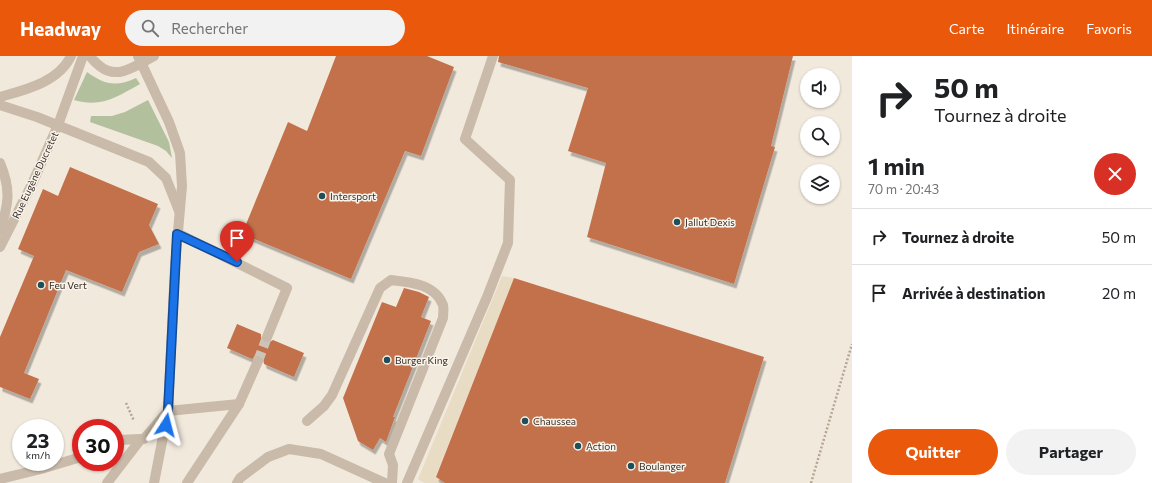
<!DOCTYPE html>
<html lang="fr">
<meta charset="utf-8">
<style>
:root{--surface:#fff;--page:#f2f2f2;--text:#202124;--muted:#757577;--line:#e0e0e0;--accent:#ea580c}
body{margin:0;font-family:Commissioner,sans-serif;background:var(--page);color:var(--text);height:100vh;display:flex;flex-direction:column;font-size:15px;white-space:nowrap}
*{box-sizing:border-box;margin:0}
p{font-size:13px;color:var(--muted)}
.icon{flex:none;width:22px;height:22px;fill:none;stroke:currentColor;stroke-width:2;stroke-linecap:round;stroke-linejoin:round}
.map{position:relative;flex:1;overflow:hidden}
.side{display:flex;flex-direction:column;background:var(--surface);width:300px}
.side>*{flex:none}
.banner{background:#fff;color:var(--text);overflow:hidden}
.fabs{position:absolute;left:800px;top:12px;display:grid;gap:8px}
.fabs a{display:grid;place-items:center;width:40px;height:40px;border-radius:50%;background:var(--surface);box-shadow:0 1px 3px #0004;font-size:20px}
.speed{position:absolute;left:12px;top:363px;display:flex;gap:8px;font-size:20px;font-weight:700;text-align:center}
.speed>*{display:grid;place-content:center;width:52px;height:52px;border-radius:50%;background:var(--surface);box-shadow:0 1px 3px #0004;line-height:1}
.speed small{font-size:10px;font-weight:400}
.speed .limit{border:6px solid #d22;background:#fff;color:#111}
.pin{position:absolute;display:grid;place-items:center;width:34px;height:34px;color:#fff;margin:-41px -17px;border-radius:50% 50% 50% 0;rotate:-45deg;box-shadow:0 0 4px #0007}
.pin .icon{rotate:45deg}
.me{position:absolute;width:44px;margin:-22px;rotate:9deg;stroke-linejoin:round;filter:drop-shadow(0 0 3px #0008)}
.turn{display:flex;align-items:center;gap:14px;height:84px;padding:0 16px;font-size:18px}
.turn .icon{width:52px;height:52px;stroke-width:2.5}
.turn b{display:block;font-size:28px;line-height:34px}
.round{display:grid;place-items:center;flex:none;width:42px;height:42px;border-radius:21px;background:var(--page)}
.headline{display:flex;align-items:center;justify-content:space-between;height:68px;padding:0 16px}
h1{font-size:24px;font-weight:700;line-height:30px}
.action{display:flex;gap:8px;margin-top:auto;padding:8px 16px}
.action a{flex:1;height:46px;border-radius:24px;background:var(--accent);color:#fff;font-size:16px;font-weight:700;line-height:46px;text-align:center}
.action a+a{background:var(--page);color:var(--text)}
ul{padding:0;list-style:none}
li{display:flex;align-items:center;gap:12px;height:56px;padding:0 16px;border-top:1px solid var(--line)}
li div{flex:1}
li b{display:block;font-size:15px}
li em{font-style:normal}
header{display:flex;align-items:center;gap:24px;box-sizing:border-box;height:56px;padding:0 20px;background:var(--accent);color:#fff}
header strong{font-size:19px}
nav{display:flex;gap:22px;margin-inline-start:auto;font-size:14px}
.search{width:280px;height:36px;background:var(--page);display:flex;align-items:center;gap:10px;box-sizing:border-box;padding:0 14px;border-radius:22px;color:var(--muted);font-size:15px}
main{display:flex;flex:1;min-height:0}
.map>svg:first-child{display:block}
.green{fill:#b2c09d}
.plaza{fill:#e9dcc5}
.building{fill:#c2714b;filter:url(#shadow)}
.lines{fill:none;stroke-linecap:round;stroke-linejoin:round}
.minor-tunnel{stroke:#cdc4b9;stroke-width:10;stroke-dasharray:10 5;stroke-linecap:butt}
.path{stroke:#b5a593;stroke-width:2.5;stroke-dasharray:2 2;stroke-linecap:butt}
.minor{stroke:#c9baa9;stroke-width:10}
.route-casing{stroke:#114b97;stroke-width:10}
.route{stroke:#1a73e8;stroke-width:7}
.poi-dot{fill:#204f57;stroke:#f9f3e9;stroke-width:1.5}
.labels{text-anchor:middle;stroke-width:3;stroke-linejoin:round;paint-order:stroke}
.street-label{font-size:10px;fill:#372e29;stroke:#f9f3e9}
.poi-label{font-size:10px;fill:#372e29;stroke:#f9f3e9;text-anchor:start}
</style>
<header>
<strong>Headway</strong>
<div class="search"><svg class="icon" aria-label="search" viewBox="0 0 24 24"><circle cx="10" cy="10" r="6"/><path d="M15 15l6 6"/></svg>Rechercher</div>
<nav><a>Carte</a><a>Itinéraire</a><a>Favoris</a></nav>
</header>
<main>
<div class="map">
<svg width="852" height="427" viewBox="0 0 852 427">
<defs>
<filter id="shadow"><feDropShadow dx="2.5" dy="4.5" stdDeviation="0" flood-color="#0004"/></filter>
</defs>
<rect width="100%" height="100%" fill="#f2e9dd"/>
<g class="green">
<path d="M87 16C105 29 116 31 136 22L140 28C117 41 101 52 74 44Z"/>
<polygon points="148,44 169,86 172,102 166,95 158,90 90,66 91,60 112,60 125,56"/>
</g>
<polygon class="plaza" points="502,220 514,222 436,420 445,427 424,427 418,423"/>
<g class="building">
<polygon points="336,0 427,0 454,11 421,100 405,95 351,223 242,178 288,66 307,75"/>
<polygon points="499,0 793,0 771,90 775,91 734,228 587,181 606,107 568,95 588,32 498,6"/>
<polygon points="70,111 158,148 149,169 159,188 139,196 122,236 66,214 24,317 39,323 30,343 0,331 0,281 34,200 18,193 43,133 58,140"/>
<polygon points="514,222 764,301 725,427 445,427 436,421"/>
<polygon points="404,232 419,236 429,241 421,261 431,265 393,361 395,361 386,386 380,382 373,394 358,385 343,342 382,246 396,251"/>
<polygon points="237,268 261,278 261,282 264,287 268,287 273,284 304,297 294,321 264,308 263,302 260,299 255,300 252,303 227,292"/>
</g>
<g class="lines">
<polyline class="minor-tunnel" points="258,305 267,281"/>
<g class="path">
<polyline points="126,347 134,365"/>
<polyline points="811,427 852,288"/>
</g>
<g class="minor">
<path d="M90 0C93 5 97 8 101 11 118 24 137 9 154 0"/>
<polyline points="138,0 169,66 180,97 182,130 175,210 168,355 154,427"/>
<path d="M0 41C25 34 59 26 71 0"/>
<polyline points="0,49 37,61 149,106 166,122 179,155"/>
<path d="M0 107C11 133 9 148 0 174"/>
<polyline points="177,177 287,232 267,281"/>
<polyline points="0,191 32,128 58,69 83,0"/>
<path d="M307 365 324 350 332 339 380 232 391 224C410 226 435 228 443 249 444 253 443 258 443 262L389 398 393 409 392 427"/>
<polyline points="118,384 141,383"/>
<polyline points="0,423 41,413 81,401"/>
<polyline points="107,427 141,383 144,383 168,355 239,348"/>
<polyline points="187,427 239,348 258,305"/>
<polyline points="237,427 240,422 268,401 289,393 321,398 385,427"/>
<polyline points="407,427 487,241 508,187 510,124 465,83 493,0"/>
</g>
</g>
<g class="lines">
<g class="route-casing">
<polyline id="route" points="166,369 168,355 177,178 237,206"/>
</g>
<use href="#route" class="route"/>
</g>
<g class="poi-dot">
<circle cx="322" cy="140" r="4"/>
<circle cx="677" cy="166" r="4"/>
<circle cx="41" cy="229" r="4"/>
<circle cx="387" cy="304" r="4"/>
<circle cx="525" cy="365" r="4"/>
<circle cx="578" cy="390" r="4"/>
<circle cx="631" cy="410" r="4"/>
</g>
<g class="labels">
<g class="street-label">
<text transform="translate(35 119) rotate(-65)" y="4">Rue Eugène Ducretet</text>
</g>
<g class="poi-label">
<text x="330" y="144">Intersport</text>
<text x="685" y="170">Jallut Dexis</text>
<text x="49" y="233">Feu Vert</text>
<text x="395" y="308">Burger King</text>
<text x="533" y="369">Chaussea</text>
<text x="586" y="394">Action</text>
<text x="639" y="414">Boulanger</text>
</g>
</g>
</svg>
<div class="fabs">
<a><svg class="icon" aria-label="sound" viewBox="0 0 24 24"><path d="M4 9h4l5-4v14l-5-4H4zM17 9q2 3 0 6"/></svg></a>
<a><svg class="icon" aria-label="search" viewBox="0 0 24 24"><circle cx="10" cy="10" r="6"/><path d="M15 15l6 6"/></svg></a>
<a><svg class="icon" aria-label="layers" viewBox="0 0 24 24"><path d="M12 4l9 5-9 5-9-5zM3 14l9 5 9-5"/></svg></a>
</div>
<div class="speed"><div>23<small>km/h</small></div><div class="limit">30</div></div>
<div class="pin" style="left:237px;top:206px;background:#d93025"><svg class="icon" aria-label="arrive" viewBox="0 0 24 24"><path d="M6 21V4h12l-3 4 3 4H6"/></svg></div>
<svg class="me" style="left:166px;top:369px" viewBox="-20 -20 40 40"><path d="M0-17L14 15 0 8-14 15z" fill="#1a73e8" stroke="#fff" stroke-width="4"/></svg>
</div>
<section class="side">
<div class="banner">
<div class="turn"><svg class="icon" aria-label="right" viewBox="0 0 24 24"><path d="M7 20v-9h11M14 6l5 5-5 5"/></svg><div><b>50 m</b>Tournez à droite</div></div>
</div>
<div class="headline"><div><h1>1 min</h1><p>70 m · 20:43</p></div><a class="round" style="background:#d93025;color:#fff"><svg class="icon" aria-label="close" viewBox="0 0 24 24"><path d="M6 6l12 12M18 6L6 18"/></svg></a></div>
<ul>
<li><svg class="icon" aria-label="right" viewBox="0 0 24 24"><path d="M7 20v-9h11M14 6l5 5-5 5"/></svg><div><b>Tournez à droite</b></div><em>50 m</em></li>
<li><svg class="icon" aria-label="arrive" viewBox="0 0 24 24"><path d="M6 21V4h12l-3 4 3 4H6"/></svg><div><b>Arrivée à destination</b></div><em>20 m</em></li>
</ul>
<div class="action"><a>Quitter</a><a>Partager</a></div>
</section>
</main>
